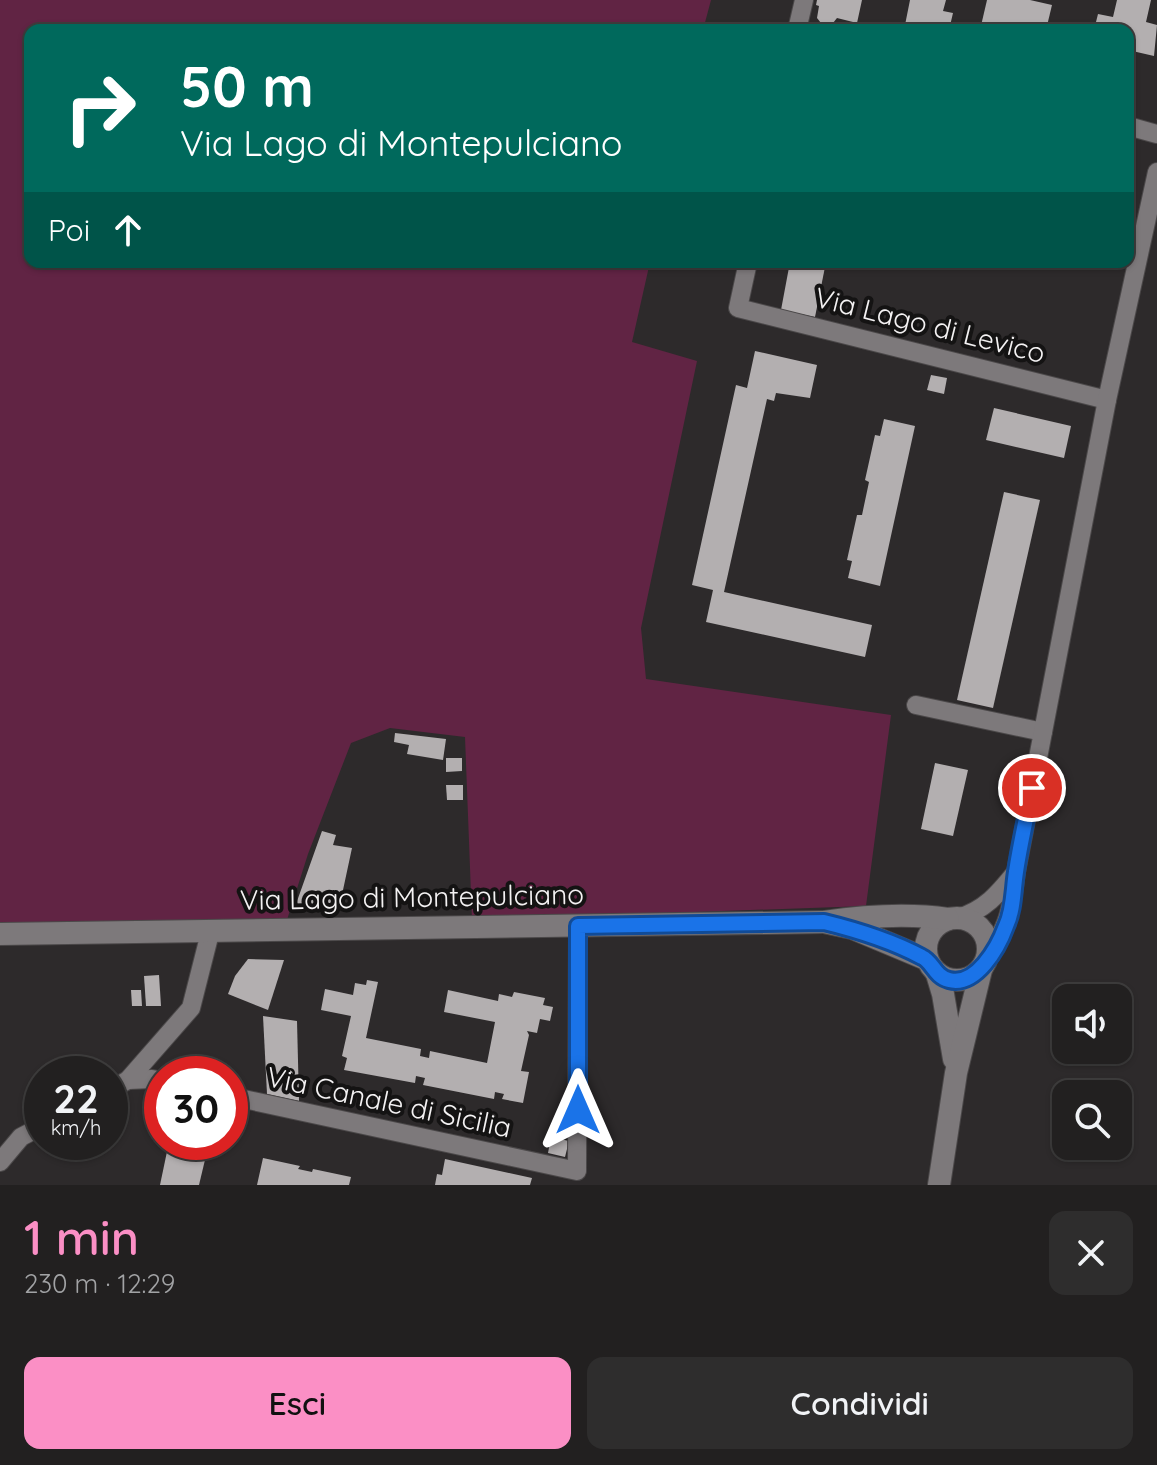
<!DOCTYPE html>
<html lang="it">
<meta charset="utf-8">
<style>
:root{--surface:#222020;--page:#2e2d2d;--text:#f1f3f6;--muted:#a2a3a5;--line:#3f3e3e;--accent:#fb8fc5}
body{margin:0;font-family:Quicksand,sans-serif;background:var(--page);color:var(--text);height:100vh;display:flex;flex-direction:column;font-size:30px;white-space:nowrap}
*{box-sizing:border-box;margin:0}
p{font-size:26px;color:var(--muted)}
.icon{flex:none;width:44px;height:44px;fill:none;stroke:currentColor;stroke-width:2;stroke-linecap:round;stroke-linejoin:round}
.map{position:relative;height:1185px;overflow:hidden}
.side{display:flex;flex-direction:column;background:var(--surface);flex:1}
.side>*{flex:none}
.banner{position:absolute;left:24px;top:24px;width:1110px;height:244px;border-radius:16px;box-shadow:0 2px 6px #0004,0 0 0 2px var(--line);background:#00695c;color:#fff;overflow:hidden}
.fabs{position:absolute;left:1052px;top:984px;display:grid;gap:16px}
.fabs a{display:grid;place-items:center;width:80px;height:80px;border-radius:16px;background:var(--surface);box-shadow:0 2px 6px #0004,0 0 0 2px var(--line);font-size:40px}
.speed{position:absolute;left:24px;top:1056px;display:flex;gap:16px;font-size:40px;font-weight:700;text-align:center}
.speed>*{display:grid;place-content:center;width:104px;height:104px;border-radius:50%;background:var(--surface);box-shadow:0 2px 6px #0004,0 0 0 2px var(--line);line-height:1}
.speed small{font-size:20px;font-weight:400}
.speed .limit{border:12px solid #d22;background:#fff;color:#111}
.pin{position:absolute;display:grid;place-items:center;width:68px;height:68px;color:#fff;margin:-34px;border:4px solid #fff;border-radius:50%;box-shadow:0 2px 8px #0007}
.me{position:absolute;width:88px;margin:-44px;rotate:0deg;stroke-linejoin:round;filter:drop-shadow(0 0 6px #0008)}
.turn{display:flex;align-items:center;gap:28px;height:168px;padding:0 24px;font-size:36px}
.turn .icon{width:104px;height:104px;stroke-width:2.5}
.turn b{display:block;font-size:56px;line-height:68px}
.then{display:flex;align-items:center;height:76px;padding:0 24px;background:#0003;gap:16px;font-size:30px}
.round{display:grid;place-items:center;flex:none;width:84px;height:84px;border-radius:16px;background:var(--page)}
.summary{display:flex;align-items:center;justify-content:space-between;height:136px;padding:0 24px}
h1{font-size:48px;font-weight:600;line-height:60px;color:var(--accent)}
.cta{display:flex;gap:16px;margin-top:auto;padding:16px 24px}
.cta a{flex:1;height:92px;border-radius:16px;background:var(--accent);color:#111;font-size:32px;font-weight:600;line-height:92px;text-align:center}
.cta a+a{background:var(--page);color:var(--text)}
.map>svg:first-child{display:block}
.green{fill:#612444}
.building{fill:#b3afb0}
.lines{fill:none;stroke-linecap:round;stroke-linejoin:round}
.minor-casing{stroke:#4b4849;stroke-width:20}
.tertiary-casing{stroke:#4b4849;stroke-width:24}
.minor{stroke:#7d797b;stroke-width:18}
.tertiary{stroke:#7d797b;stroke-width:22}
.route-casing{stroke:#114b97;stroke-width:20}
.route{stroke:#1a73e8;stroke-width:14}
.labels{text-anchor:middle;stroke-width:8;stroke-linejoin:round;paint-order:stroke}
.street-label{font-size:28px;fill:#f4f2f3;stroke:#141313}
</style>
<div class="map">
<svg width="1157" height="1185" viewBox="0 0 1157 1185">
<rect width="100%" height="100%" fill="#2d2a2b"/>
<polygon class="green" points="0,0 711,0 703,30 30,30 30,262 650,262 632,342 697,361 641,628 646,679 891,715 866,906 472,920 465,737 390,728 351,743 308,854 286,923 0,929"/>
<g class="building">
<polygon points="817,0 862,0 857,23 837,18 833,23 827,25 821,23 817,18 819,6 816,5"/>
<polygon points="910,0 946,0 943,11 953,13 949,30 904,30"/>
<polygon points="987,0 1030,0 1052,5 1046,30 980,30"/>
<polygon points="1117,0 1151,0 1146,22 1157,25 1154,56 1128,50 1128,30 1094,30 1098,14 1113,17"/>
<polygon points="790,262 826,262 815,317 781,310"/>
<polygon points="755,351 817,365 810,398 776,393 774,401 767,399 724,592 872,625 865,657 706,622 713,590 692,585 736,385 747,388"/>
<polygon points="931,375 947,378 944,394 927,390"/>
<polygon points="994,408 1071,426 1064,458 986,440"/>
<polygon points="884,419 915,426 880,586 848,578 852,561 847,560 857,515 862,515 869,482 865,480 875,435 880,436"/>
<polygon points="1004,492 1040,500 993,708 957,700"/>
<polygon points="395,733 446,739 443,760 407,754 409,745 394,742"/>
<polygon points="446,758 462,758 462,771 446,772"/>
<polygon points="935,763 968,770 953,836 921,829"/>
<polygon points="446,785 463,785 463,800 447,800"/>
<polygon points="322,831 336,835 333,845 352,848 340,904 296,904"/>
<polygon points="248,959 284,960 268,1010 228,994 235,976"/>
<polygon points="159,975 161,1006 146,1006 144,976"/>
<polygon points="367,980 378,982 366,1038 421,1049 420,1056 429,1058 430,1051 487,1063 495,1022 444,1012 448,990 498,1001 499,994 512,997 514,992 545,998 543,1005 553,1007 550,1021 540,1019 537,1033 527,1031 529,1035 521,1071 529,1072 523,1103 502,1099 504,1094 495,1092 494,1099 423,1085 425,1078 416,1076 415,1083 344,1070 347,1058 342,1056 351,1016 321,1010 325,989 353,995 355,983 366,985"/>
<polygon points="131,990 141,990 142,1006 132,1006"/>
<polygon points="263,1016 297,1021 299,1101 267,1094"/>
<polygon points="551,1137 569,1141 565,1157 548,1153"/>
<polygon points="169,1142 209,1143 199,1185 160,1185"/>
<polygon points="263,1158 300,1166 298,1169 312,1172 313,1169 351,1177 349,1185 257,1185"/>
<polygon points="445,1159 532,1178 530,1185 435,1185 437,1174 442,1175"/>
</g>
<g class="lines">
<g class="minor-casing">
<g id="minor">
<polyline points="797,30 804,0"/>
<polyline points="1128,126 1157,134"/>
<polyline points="748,262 738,308 1107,400"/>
<polyline points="916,705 1043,732"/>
<polyline points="1016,872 1107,400 1157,172"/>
<path d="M958 918C985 910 998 894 1016 872 1011 914 1008 925 986 961"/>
<polyline points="128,1080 152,1079 162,1081"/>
<polyline points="110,1090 128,1080 191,1008 211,929"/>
<polyline points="230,1096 577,1171 578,926"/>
<polyline points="0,1162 21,1137 42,1126"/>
</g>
</g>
<g class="tertiary-casing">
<g id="tertiary">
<circle cx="957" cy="949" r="31"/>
<polyline points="0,934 824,922"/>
<path d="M926 959 852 928 824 922C865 916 907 913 948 919"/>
<polyline points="937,974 943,994 954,1059"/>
<polyline points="939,1185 956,1073 981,970"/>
</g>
</g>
<use href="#minor" class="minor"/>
<use href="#tertiary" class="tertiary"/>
</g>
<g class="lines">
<g class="route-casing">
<path id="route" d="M578 1110V926L824 922C857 930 892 941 922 957 933 962 934 976 949 980 976 987 998 948 1006 926 1014 909 1013 890 1016 872 1020 844 1027 816 1032 788"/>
</g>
<use href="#route" class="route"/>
</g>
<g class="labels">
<g class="street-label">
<text transform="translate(930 325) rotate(14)" y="10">Via Lago di Levico</text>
<text transform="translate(412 897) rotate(-1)" y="10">Via Lago di Montepulciano</text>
<text transform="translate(389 1102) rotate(12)" y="10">Via Canale di Sicilia</text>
</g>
</g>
</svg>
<div class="fabs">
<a><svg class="icon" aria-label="sound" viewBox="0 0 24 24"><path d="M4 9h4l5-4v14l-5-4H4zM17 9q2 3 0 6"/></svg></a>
<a><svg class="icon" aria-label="search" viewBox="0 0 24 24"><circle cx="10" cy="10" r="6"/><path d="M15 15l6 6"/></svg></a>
</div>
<div class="speed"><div>22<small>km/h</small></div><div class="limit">30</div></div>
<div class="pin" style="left:1032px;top:788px;background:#d93025"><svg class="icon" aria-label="arrive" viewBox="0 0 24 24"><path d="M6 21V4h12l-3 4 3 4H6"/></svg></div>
<svg class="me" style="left:578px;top:1110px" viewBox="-20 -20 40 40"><path d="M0-17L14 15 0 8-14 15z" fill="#1a73e8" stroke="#fff" stroke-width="4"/></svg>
<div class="banner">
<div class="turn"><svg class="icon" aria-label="right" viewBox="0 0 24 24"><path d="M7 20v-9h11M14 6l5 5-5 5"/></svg><div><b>50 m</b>Via Lago di Montepulciano</div></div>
<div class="then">Poi<svg class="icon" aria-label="ahead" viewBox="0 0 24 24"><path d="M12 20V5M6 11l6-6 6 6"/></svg></div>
</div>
</div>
<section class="side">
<div class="summary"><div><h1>1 min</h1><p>230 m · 12:29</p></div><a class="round"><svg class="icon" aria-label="close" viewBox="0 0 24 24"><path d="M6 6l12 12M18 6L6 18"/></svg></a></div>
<div class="cta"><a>Esci</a><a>Condividi</a></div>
</section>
